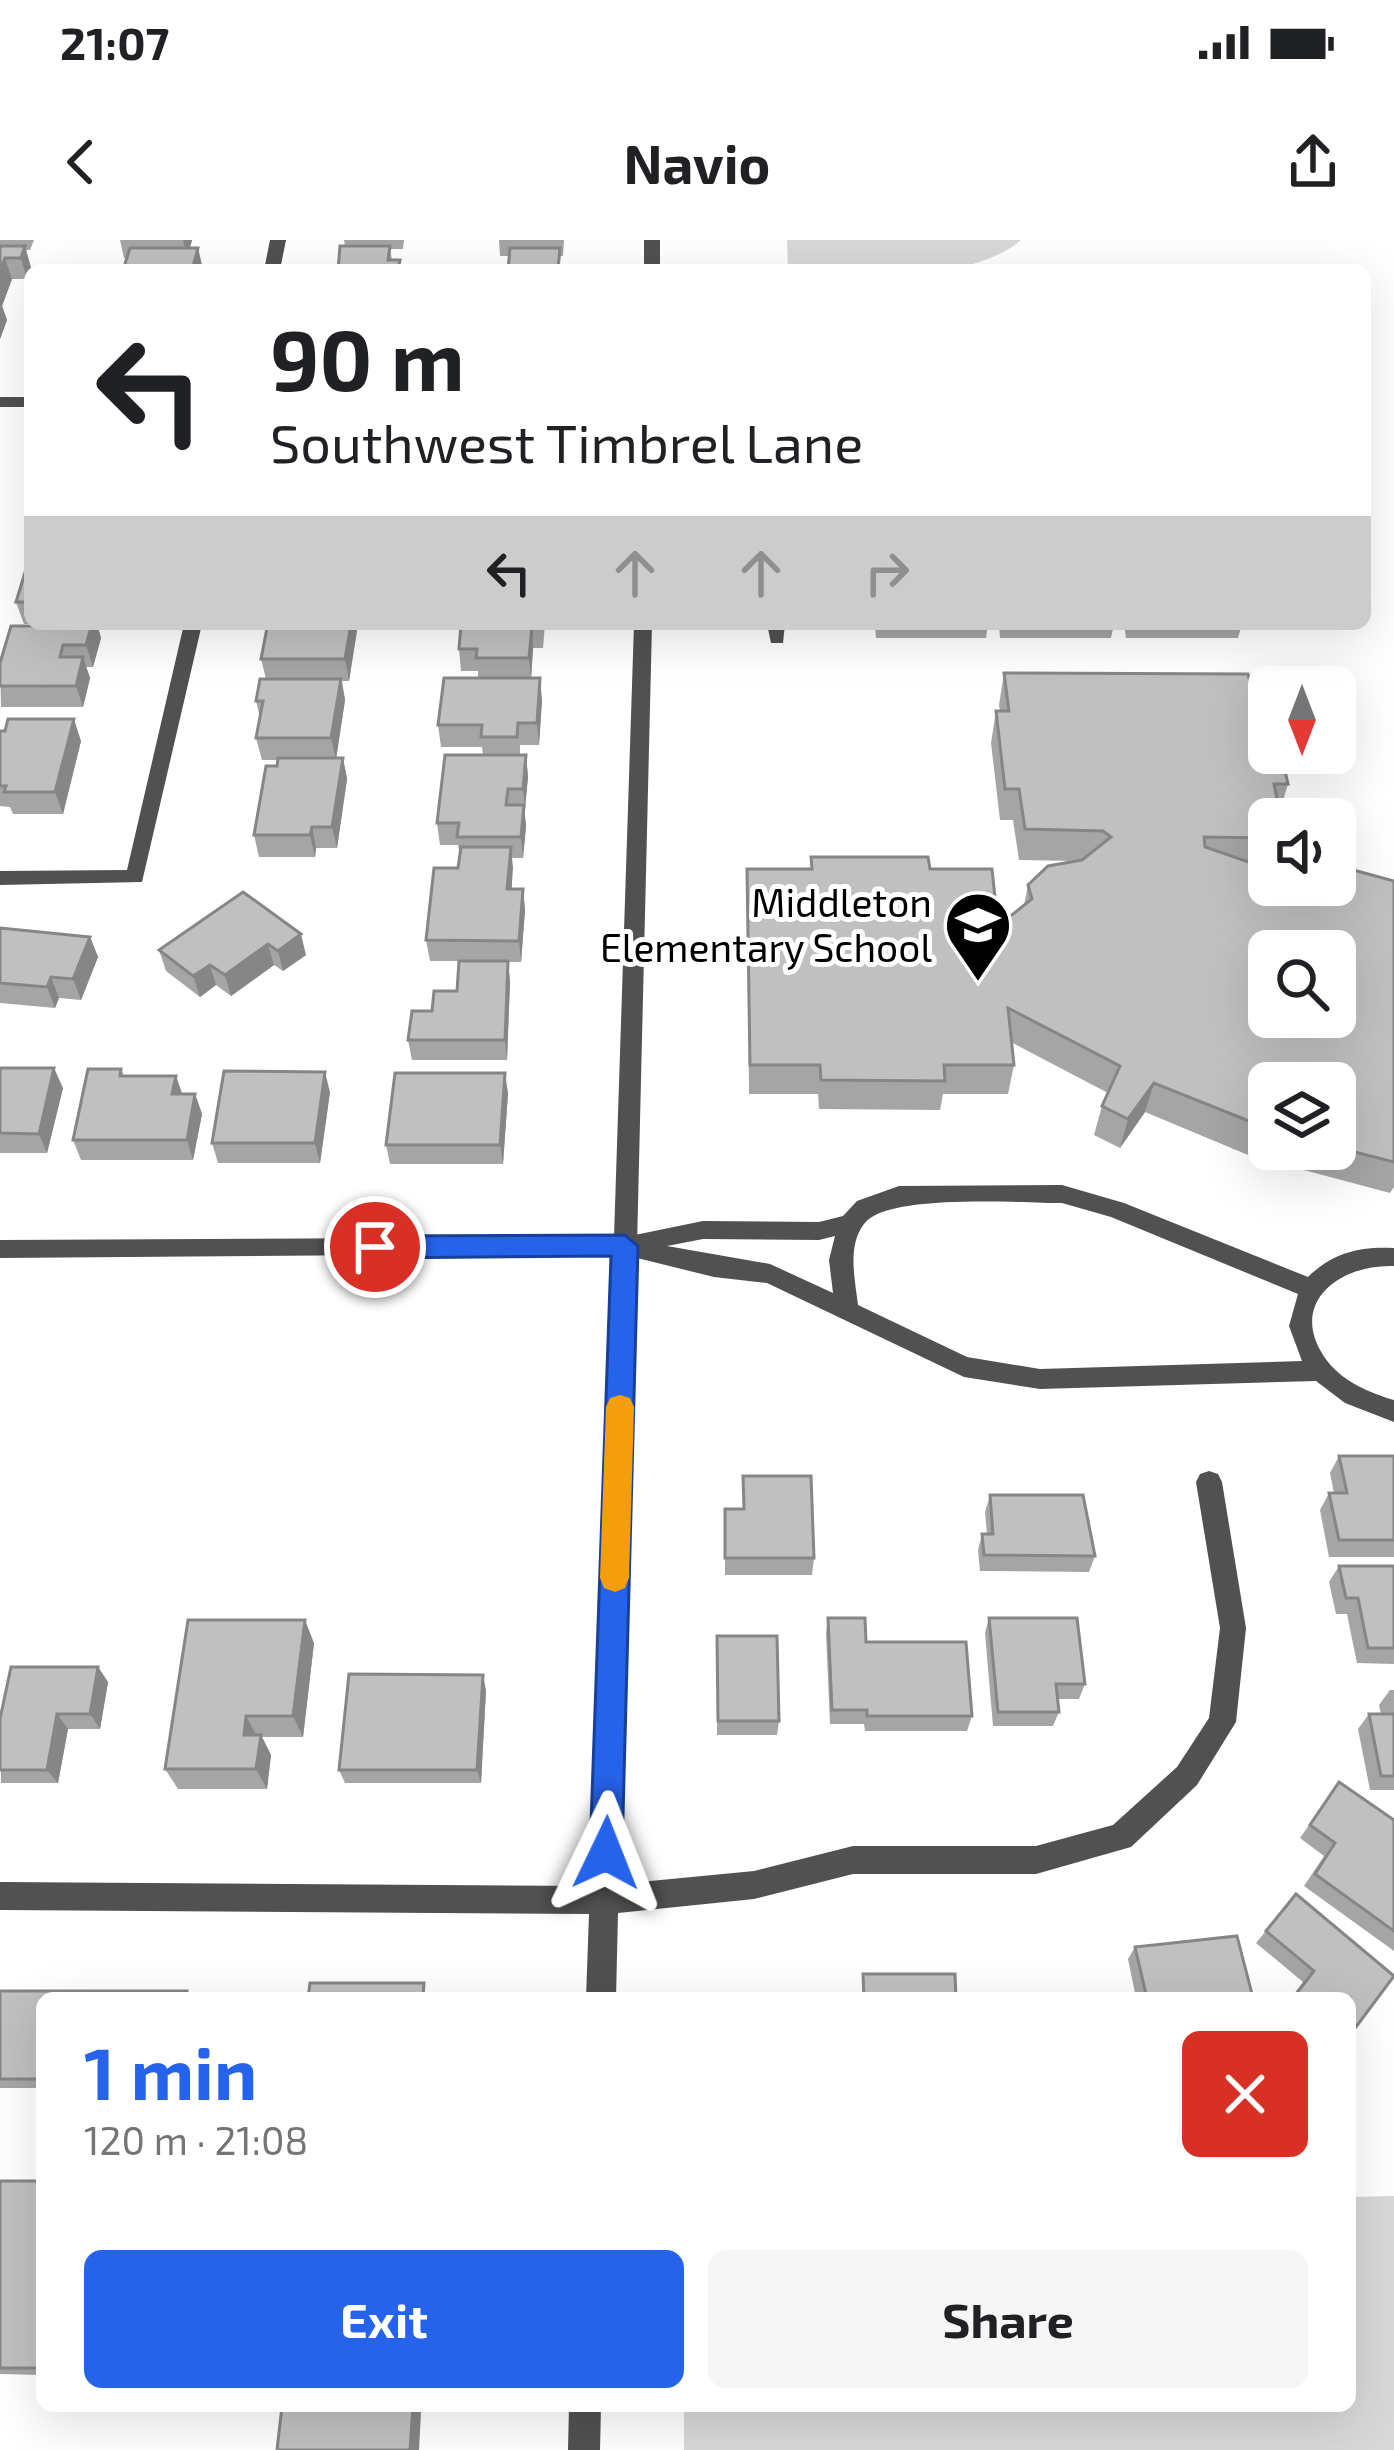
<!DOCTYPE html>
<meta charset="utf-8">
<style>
:root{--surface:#fff;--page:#f6f6f6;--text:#202124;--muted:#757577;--accent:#2563eb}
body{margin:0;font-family:"Exo 2",sans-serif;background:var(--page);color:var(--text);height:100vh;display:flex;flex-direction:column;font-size:45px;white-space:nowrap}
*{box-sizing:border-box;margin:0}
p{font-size:39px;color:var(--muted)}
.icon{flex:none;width:66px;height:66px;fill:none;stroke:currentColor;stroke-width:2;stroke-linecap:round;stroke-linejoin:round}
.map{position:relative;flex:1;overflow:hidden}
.drawer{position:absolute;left:36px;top:1752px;width:1320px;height:420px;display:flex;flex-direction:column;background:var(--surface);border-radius:18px;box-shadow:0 12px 48px #0002}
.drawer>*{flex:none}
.guide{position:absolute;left:24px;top:24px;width:1347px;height:366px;border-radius:18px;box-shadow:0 12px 48px #0002;background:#fff;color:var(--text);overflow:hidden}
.needle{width:78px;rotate:180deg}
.fabs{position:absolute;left:1248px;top:426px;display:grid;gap:24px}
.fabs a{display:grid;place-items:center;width:108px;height:108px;border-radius:18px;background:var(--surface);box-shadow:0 12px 48px #0002;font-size:60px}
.pin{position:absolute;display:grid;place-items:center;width:102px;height:102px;color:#fff;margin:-51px;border:6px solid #fff;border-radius:50%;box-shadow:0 3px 12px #0007}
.me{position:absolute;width:132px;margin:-66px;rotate:2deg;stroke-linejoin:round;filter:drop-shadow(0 0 9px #0008)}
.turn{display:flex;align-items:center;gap:42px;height:252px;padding:0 48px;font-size:54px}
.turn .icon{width:156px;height:156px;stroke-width:2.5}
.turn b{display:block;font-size:84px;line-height:102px}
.lanes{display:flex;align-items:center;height:114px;padding:0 48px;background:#0003;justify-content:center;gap:60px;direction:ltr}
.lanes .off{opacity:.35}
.round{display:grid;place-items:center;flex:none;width:126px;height:126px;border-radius:18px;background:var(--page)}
.overview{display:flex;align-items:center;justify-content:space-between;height:204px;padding:0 48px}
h1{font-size:72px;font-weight:700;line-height:90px;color:var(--accent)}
.action{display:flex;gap:24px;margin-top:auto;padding:24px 48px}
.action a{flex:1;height:138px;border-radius:18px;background:var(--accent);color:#fff;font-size:48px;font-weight:700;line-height:138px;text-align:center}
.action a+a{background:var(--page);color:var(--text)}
.status{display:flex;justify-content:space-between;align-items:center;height:84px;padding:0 60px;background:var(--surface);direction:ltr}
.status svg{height:33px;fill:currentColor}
header{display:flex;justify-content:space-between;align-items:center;height:156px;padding:0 48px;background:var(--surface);font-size:54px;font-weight:700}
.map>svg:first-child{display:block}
.green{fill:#d8d8d8}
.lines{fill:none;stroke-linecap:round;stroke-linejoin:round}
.service{fill:#515151;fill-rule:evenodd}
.minor{fill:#515151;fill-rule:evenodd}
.tertiary{fill:#515151;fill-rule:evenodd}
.wall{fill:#a5a5a5;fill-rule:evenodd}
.shaded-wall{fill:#868686}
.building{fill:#c0c0c0;stroke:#868686;stroke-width:3;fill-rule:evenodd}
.route{fill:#2563eb;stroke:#184099;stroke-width:3}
.slow{fill:#f59e0b}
.labels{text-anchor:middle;stroke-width:10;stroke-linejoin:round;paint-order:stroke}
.poi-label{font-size:39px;fill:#000;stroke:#fff;text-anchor:end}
</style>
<div class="status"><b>21:07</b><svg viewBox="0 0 49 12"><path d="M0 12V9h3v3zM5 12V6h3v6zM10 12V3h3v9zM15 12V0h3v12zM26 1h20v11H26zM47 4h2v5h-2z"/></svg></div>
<header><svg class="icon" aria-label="back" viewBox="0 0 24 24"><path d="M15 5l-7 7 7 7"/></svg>Navio<svg class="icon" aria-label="share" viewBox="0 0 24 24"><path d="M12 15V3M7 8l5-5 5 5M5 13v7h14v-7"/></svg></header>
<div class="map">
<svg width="1394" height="2210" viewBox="0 0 1394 2210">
<rect width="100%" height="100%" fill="#fff"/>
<g class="green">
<path d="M787 0H1021C964 47 860 30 788 30Z"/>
<polygon points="1394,1956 1394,2210 684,2210 684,2166 1350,2166 1350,1957"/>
</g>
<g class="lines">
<g class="service">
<polygon points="767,384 785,384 783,403 771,403"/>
<path d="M1062 945 1124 963 1308 1037C1332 1013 1360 1006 1394 1008V1026C1337 1024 1285 1066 1328 1122 1344 1142 1370 1153 1394 1160V1182L1345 1163 1316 1141 1040 1149 964 1137 767 1043 714 1037 625 1015 617 1013 613 1006 617 999 625 997 703 981 819 982 843 976 857 961 899 946ZM1062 963 1111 977 1298 1054 1289 1086 1302 1121 1040 1129 967 1117 858 1065C855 1039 847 1006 864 984 885 953 1022 963 1062 963ZM835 996 829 1020 833 1053 770 1024 667 1006 703 999 819 1000Z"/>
</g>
<g class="minor">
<polygon points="270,0 286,0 280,30 264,30"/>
<rect x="0" y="157" width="30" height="10"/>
<polygon points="184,384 202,384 142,642 0,645 0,631 127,630"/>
<polygon points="625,997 633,999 637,1006 619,1644 754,1631 853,1606 1036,1606 1113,1585 1177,1527 1209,1478 1220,1388 1196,1242 1200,1234 1209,1231 1218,1234 1222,1242 1246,1388 1236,1482 1197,1545 1131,1607 1036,1634 853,1634 754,1659 618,1673 616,1758 586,1758 589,1674 0,1670 0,1642 590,1646 613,1006 617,999"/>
<polygon points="569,2166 601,2166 600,2210 568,2210"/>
</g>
<g class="tertiary">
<rect x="644" y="0" width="16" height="30"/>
<polygon points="634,384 652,384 637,1006 633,1013 0,1018 0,1000 614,997"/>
</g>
</g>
<g class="wall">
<polygon points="0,0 34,0 30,10 26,10 31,28 27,39 12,39 2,66 7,80 0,99"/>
<polygon points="120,0 192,0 190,8 198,8 203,30 124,18"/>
<polygon points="344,0 404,0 403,9 390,9 392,20 401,30 345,6"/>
<polygon points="499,0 564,0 563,16 500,16"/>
<polygon points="30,316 30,384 24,384 16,362"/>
<polygon points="33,384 97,384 101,398 93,427 86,427 90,438 83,467 1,467 0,423"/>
<polygon points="264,384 358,384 349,441 342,441 345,460 336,518 343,518 347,539 337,608 316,608 315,617 259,617 254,595 278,520 262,520 256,498 260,478 256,461 266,439 261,419 266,392"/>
<polygon points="461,384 545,384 543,408 533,408 531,438 542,460 539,505 520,505 520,515 526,515 528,537 524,570 526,586 523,618 512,618 512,649 523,649 525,670 521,722 508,722 510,742 507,820 412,820 408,800 432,771 457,751 464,721 430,721 426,700 458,628 460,615 458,605 440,605 437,583 483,515 482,507 441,507 438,485 478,438 478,431 461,431 459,409"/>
<polygon points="875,384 988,384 986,398 876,398"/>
<polygon points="999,384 1114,384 1111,398 1000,398"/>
<polygon points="1124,384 1242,384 1238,398 1126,398"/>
<path d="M1004 433 1256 468 1288 544 1280 571 1269 579V645L1394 641V947L1390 953 1248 915 1145 872 1120 908 1094 895 1102 866 1108 853 1011 802 1014 825 1008 854H943L940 870 819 869 818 854H749L747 629H811V617L930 629 998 686 1024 665 1028 645 1076 621 1019 620 1013 580H1000L991 503 996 471H1000L999 465ZM1269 843H1335V909H1269Z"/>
<polygon points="0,491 81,501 63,574 13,574 10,567 0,566"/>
<polygon points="243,652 306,715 283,731 274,725 231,756 216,745 200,757 166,731 159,710"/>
<polygon points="0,688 90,697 98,717 81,760 59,758 55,768 0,763"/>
<polygon points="0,828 63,848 47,913 0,913"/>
<polygon points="121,829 124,836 182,854 195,854 202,874 193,920 81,920 73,900"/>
<polygon points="330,852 320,923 218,923 212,903"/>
<polygon points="508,853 503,924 390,924 386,905"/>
<polygon points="1339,1216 1394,1216 1394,1317 1329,1317 1320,1270 1329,1253 1334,1253 1330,1233"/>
<polygon points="743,1236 814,1318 812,1335 725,1335 725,1269 743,1269"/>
<polygon points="990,1255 1095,1316 1089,1332 980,1331 978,1310 982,1294 987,1294 985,1272"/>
<polygon points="1339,1326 1394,1326 1394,1424 1357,1423 1347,1374 1336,1374 1329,1342"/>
<polygon points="828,1378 972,1476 967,1491 865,1491 864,1484 830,1484 826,1393"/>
<polygon points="989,1378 1085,1444 1079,1459 1058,1459 1059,1472 1053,1486 993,1486 985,1393"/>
<polygon points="717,1396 779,1481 777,1495 717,1495"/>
<polygon points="314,1403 303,1497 262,1497 271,1515 267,1549 178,1549 165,1529"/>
<polygon points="98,1427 108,1442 100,1489 68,1489 58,1543 1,1543 0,1479"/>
<polygon points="486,1450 481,1543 345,1543 339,1530"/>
<polygon points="1390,1450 1394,1450 1394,1550 1370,1550 1358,1489 1369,1474 1381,1474 1379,1465"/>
<polygon points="1339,1542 1394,1580 1394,1711 1304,1646 1324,1616 1300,1598"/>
<polygon points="1296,1654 1350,1758 1291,1758 1303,1742 1256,1703"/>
<polygon points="1135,1707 1253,1758 1136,1758 1128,1719"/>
<polygon points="0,1751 187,1751 193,1758 42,1758 42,1848 0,1848"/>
<polygon points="0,1941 42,1941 42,2135 0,2134"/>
</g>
<g class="shaded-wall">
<polygon points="183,0 192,0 187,18"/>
<polygon points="25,6 31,28 27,39 21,18"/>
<polygon points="198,8 203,30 192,30"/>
<polygon points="5,18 12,39 2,66 7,80 0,99 0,32"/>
<polygon points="92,384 97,384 101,398 93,427 86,405"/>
<polygon points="351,384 358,384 349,441 345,419"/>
<polygon points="532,386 533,408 531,440 529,418"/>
<polygon points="83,417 90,438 83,467 76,446"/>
<polygon points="540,438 542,460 539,505 537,483"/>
<polygon points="341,439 345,460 336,520 331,498"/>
<polygon points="74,479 81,501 63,574 55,552"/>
<polygon points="526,515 528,537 525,570 523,549"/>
<polygon points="343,518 347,539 337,608 332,587"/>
<polygon points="524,565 526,586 523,618 521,597"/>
<polygon points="312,587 316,608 315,617 310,595"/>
<polygon points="511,607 513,628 510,670 507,649"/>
<polygon points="523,649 525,670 521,722 519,701"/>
<polygon points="301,694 306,715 283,731 278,711"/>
<polygon points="90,697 98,717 81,760 73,739"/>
<polygon points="268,704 274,725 231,756 225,735"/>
<polygon points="508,721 510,742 507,820 505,800"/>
<polygon points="210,725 216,745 200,757 193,736"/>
<polygon points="51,737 59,758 55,768 47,747"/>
<polygon points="54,828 63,848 47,913 39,894"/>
<polygon points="325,832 330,852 320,923 315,903"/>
<polygon points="505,833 508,853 503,924 500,905"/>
<polygon points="176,836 183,856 172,854"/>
<polygon points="1154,843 1145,872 1120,908 1128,879"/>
<polygon points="195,854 202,874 193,920 187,900"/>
<polygon points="305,1380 314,1403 303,1497 293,1476"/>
<polygon points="98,1427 108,1442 100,1489 90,1474"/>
<polygon points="483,1435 486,1450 481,1543 477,1530"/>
<polygon points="57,1474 68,1489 58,1543 47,1530"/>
<polygon points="246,1476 257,1497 244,1495"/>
<polygon points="261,1495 271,1515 267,1549 256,1529"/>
<polygon points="413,2166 421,2172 419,2210 410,2210"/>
</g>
<g class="building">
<polygon points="0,6 25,6 21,18 5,18 0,32"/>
<polygon points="340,6 390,6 388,20 400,20 398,30 338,30"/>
<polygon points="130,8 198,8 192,30 123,30"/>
<polygon points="510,8 560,8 558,30 508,30"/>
<polygon points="30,316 30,362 16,362"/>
<polygon points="33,384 92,384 86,405 63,405 60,417 83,417 76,446 0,446 0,423 11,386 32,386"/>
<polygon points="287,384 351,384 345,419 261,419 267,388 286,388"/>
<polygon points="461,384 541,384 541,386 532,386 529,418 476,418 477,409 459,409"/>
<path d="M1004 433 1248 434 1256 468H1269V513H1281L1288 544H1274L1281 579H1269V598L1204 597 1205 607 1269 629V645H1335V625L1394 641V922L1335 907V843H1269V889L1154 843 1128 879 1102 866 1120 826 1008 768 1014 825H944L945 841 821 840 820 825H750L747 629H812L811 617H928L930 629H992L998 686 1032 659 1028 645 1048 626 1082 620 1111 597 1103 591 1025 589 1019 549H1005L996 471H1009ZM1269 711H1335V777H1269Z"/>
<polygon points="444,438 540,438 537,483 518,483 517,497 481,497 482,485 438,485"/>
<polygon points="260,439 341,439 331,498 256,498 263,461 256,461"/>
<polygon points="8,479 74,479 55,552 4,552 6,546 0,546 0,491 5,491"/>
<polygon points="445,515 526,515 523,549 508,549 506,565 524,565 521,597 457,597 459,583 437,583"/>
<polygon points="278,518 343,518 332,587 312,587 310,595 254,595 266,526 277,526"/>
<polygon points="461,607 511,607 507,649 523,649 519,701 426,700 434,628 458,628"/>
<polygon points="243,652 301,694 278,711 268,704 225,735 210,725 193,736 159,710"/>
<polygon points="0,688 90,697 73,739 51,737 47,747 0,743"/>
<polygon points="459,721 508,721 505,800 408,800 412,771 432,771 434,751 457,751"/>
<polygon points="0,828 54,828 39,894 0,893"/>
<polygon points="88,829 121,829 120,836 176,836 172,854 195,854 187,900 73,900"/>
<polygon points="224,831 325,832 315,903 212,903"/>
<polygon points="395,833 505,833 500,905 386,905"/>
<polygon points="1339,1216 1394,1216 1394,1300 1339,1300 1329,1253 1347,1253"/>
<polygon points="743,1236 811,1236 814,1318 725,1318 725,1269 744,1269"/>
<polygon points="990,1255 1083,1255 1095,1316 984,1315 982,1294 993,1294"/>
<polygon points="1339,1326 1394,1326 1394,1408 1368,1408 1358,1358 1346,1358"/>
<polygon points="828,1378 865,1378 866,1402 966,1402 972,1476 867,1476 867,1470 832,1470"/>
<polygon points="989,1378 1077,1378 1085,1444 1056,1444 1059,1472 998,1472"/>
<polygon points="188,1380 305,1380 293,1476 246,1476 244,1495 261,1495 256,1529 165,1529"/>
<polygon points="717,1396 777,1396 779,1481 718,1481"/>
<polygon points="11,1427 98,1427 90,1474 57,1474 47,1530 0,1530 0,1479"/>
<polygon points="349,1434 483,1435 477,1530 339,1530"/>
<polygon points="1369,1474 1394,1474 1394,1536 1381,1536"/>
<polygon points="1339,1542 1394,1580 1394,1691 1315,1634 1335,1603 1310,1585"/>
<polygon points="1296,1654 1394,1736 1350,1795 1350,1758 1301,1758 1296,1754 1314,1731 1266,1691"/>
<polygon points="1237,1696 1253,1758 1147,1758 1135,1707"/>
<polygon points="863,1734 955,1734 956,1758 864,1758"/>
<polygon points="310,1743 424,1743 423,1758 308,1758"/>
<polygon points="0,1751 187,1751 186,1758 42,1758 42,1839 0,1839"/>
<rect x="0" y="1941" width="42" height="187"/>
<polygon points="282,2166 413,2166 410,2210 277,2210"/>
</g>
<polygon class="route" points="625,995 638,1006 622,1613 617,1624 606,1629 594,1624 590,1613 611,1016 375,1018 362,1007 375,996"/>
<polygon class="slow" points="620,1155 630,1158 634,1167 629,1338 625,1348 615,1352 604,1348 600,1338 606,1167 610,1158"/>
<defs>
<g id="school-pin" transform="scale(3.45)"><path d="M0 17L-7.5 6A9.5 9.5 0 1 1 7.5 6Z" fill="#000" stroke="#fff"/><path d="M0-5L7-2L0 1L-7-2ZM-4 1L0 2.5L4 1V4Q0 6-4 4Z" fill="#fff"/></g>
</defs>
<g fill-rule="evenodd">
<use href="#school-pin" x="978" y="685"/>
</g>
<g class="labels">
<g class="poi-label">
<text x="932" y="677">Middleton<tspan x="932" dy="45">Elementary School</tspan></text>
</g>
</g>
</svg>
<div class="fabs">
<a><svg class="needle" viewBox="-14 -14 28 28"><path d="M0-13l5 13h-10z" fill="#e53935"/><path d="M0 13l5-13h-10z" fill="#757577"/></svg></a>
<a><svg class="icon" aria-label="sound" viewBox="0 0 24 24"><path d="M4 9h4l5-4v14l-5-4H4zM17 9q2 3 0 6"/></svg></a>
<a><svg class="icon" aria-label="search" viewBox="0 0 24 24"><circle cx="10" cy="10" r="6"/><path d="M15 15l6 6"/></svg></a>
<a><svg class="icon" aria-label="layers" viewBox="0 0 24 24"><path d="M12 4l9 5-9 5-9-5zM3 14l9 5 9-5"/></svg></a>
</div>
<div class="pin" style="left:375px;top:1007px;background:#d93025"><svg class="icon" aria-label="arrive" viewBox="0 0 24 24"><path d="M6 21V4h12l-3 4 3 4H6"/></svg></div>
<svg class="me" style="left:606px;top:1613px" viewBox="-20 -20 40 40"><path d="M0-17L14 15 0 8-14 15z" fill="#2563eb" stroke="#fff" stroke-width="4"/></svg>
<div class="guide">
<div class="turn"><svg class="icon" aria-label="left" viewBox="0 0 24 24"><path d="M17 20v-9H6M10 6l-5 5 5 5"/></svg><div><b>90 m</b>Southwest Timbrel Lane</div></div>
<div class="lanes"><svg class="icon" aria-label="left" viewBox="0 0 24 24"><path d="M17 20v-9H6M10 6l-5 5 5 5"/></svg><svg class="icon off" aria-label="ahead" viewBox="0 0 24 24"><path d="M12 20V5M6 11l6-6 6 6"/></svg><svg class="icon off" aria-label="ahead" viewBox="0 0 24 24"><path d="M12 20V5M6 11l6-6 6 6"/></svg><svg class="icon off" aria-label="right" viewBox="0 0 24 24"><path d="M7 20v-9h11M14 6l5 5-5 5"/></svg></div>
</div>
<section class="drawer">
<div class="overview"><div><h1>1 min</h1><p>120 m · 21:08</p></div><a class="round" style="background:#d93025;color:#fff"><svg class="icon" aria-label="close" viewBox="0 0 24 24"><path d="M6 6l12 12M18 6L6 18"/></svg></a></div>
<div class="action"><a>Exit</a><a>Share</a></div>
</section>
</div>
